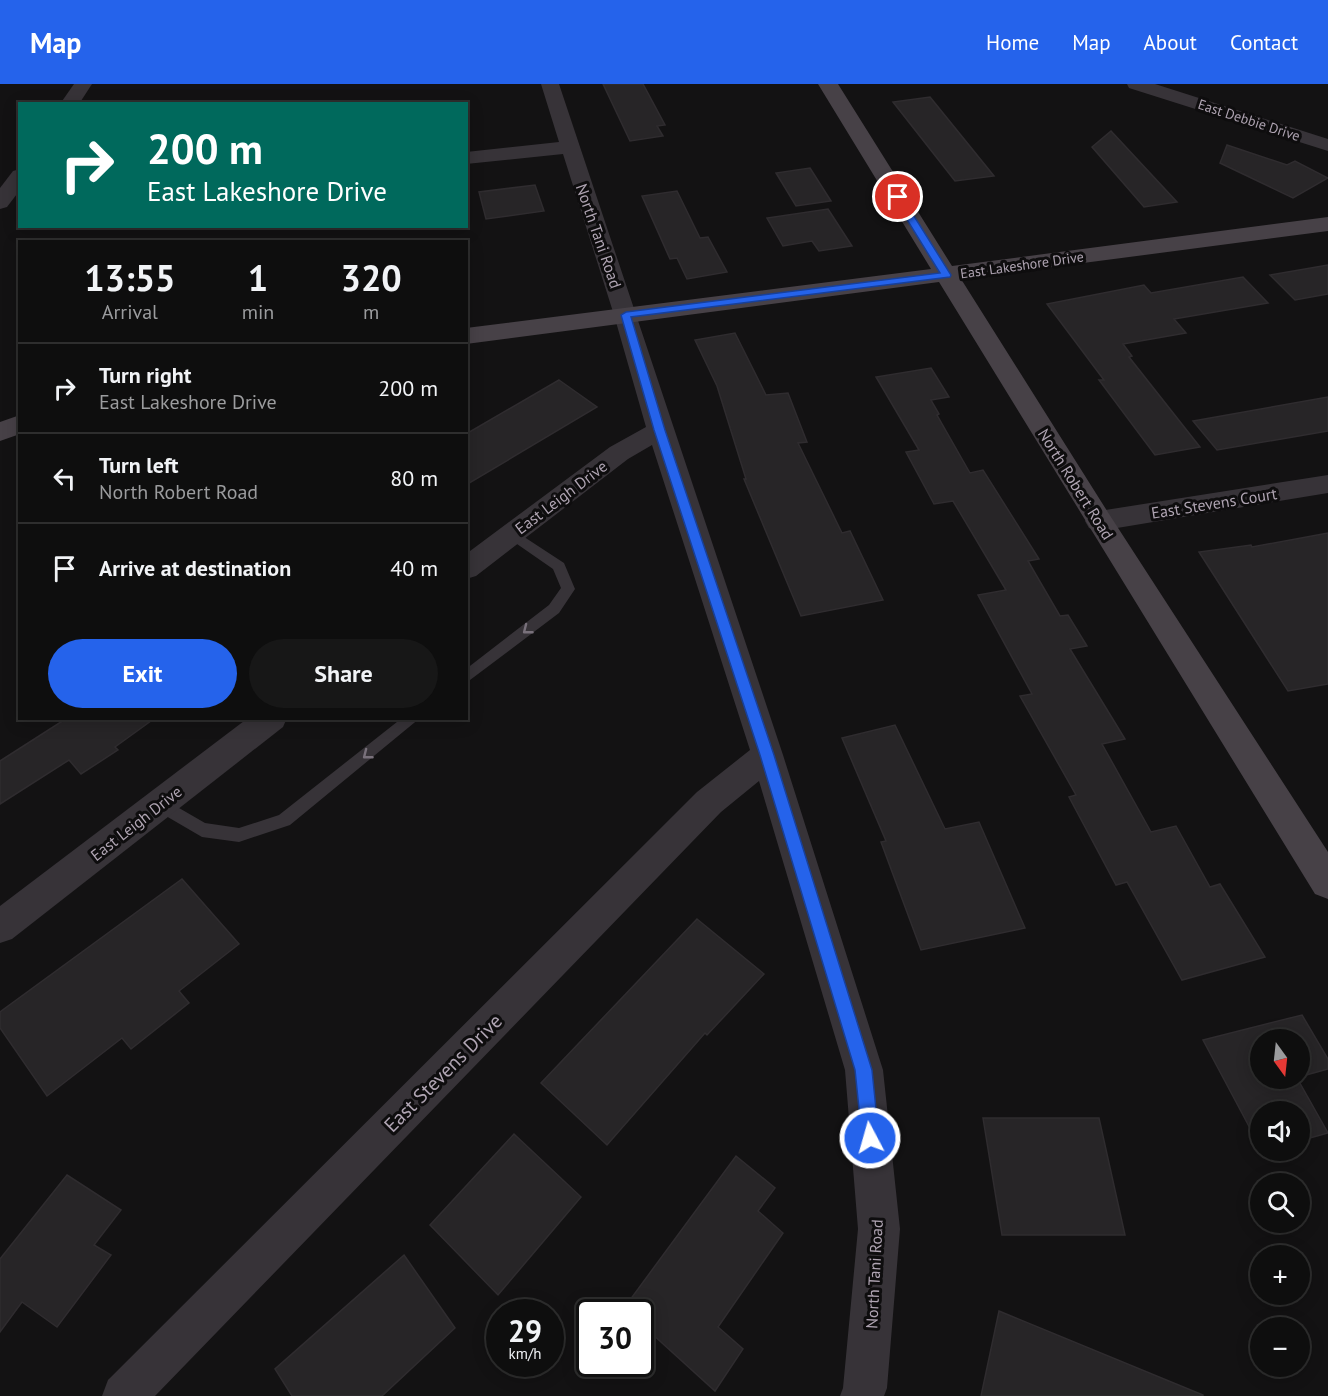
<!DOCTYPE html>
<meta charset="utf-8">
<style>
:root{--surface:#0e0e0e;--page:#171717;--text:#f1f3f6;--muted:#9b9c9e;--line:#2e2e2e;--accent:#2563eb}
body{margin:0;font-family:"PT Sans",sans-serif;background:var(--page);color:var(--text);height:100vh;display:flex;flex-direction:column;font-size:22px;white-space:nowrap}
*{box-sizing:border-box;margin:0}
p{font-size:20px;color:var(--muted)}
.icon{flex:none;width:33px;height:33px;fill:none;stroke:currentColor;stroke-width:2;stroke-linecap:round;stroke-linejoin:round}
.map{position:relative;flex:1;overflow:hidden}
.panel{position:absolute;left:18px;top:156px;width:450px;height:480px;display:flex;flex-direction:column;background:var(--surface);border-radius:0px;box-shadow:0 3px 15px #0003,0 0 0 2px var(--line)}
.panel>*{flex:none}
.guide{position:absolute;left:18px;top:18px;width:450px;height:126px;border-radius:0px;box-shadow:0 3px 15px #0003,0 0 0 2px var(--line);background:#00695c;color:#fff;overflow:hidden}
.needle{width:39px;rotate:165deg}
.tools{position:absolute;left:1250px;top:945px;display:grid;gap:12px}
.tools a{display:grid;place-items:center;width:60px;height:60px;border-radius:50%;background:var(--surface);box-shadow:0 3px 15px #0003,0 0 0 2px var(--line);font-size:30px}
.speed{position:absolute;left:486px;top:1215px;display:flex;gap:12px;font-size:30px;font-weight:700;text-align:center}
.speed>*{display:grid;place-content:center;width:78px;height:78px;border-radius:50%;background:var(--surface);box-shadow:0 3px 15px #0003,0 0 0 2px var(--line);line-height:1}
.speed small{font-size:15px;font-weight:400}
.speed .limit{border:3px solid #111;border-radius:9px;background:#fff;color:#111}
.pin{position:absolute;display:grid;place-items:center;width:51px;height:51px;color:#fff;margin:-26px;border:3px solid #fff;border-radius:50%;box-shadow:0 2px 6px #0007}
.me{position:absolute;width:66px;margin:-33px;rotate:354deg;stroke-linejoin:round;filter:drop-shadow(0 0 4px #0008)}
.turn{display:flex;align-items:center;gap:21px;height:126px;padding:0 30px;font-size:27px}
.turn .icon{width:78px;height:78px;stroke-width:2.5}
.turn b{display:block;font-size:42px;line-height:51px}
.eta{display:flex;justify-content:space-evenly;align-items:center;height:102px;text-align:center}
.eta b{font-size:36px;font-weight:600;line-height:42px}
.cta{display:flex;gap:12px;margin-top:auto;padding:12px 30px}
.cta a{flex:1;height:69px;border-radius:36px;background:var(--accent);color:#fff;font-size:24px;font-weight:600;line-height:69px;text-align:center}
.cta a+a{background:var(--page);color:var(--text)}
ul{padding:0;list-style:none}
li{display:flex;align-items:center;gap:18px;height:90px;padding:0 30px;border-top:2px solid var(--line)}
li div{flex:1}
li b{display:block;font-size:22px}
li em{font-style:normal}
header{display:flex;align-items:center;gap:36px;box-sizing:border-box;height:84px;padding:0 30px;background:var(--accent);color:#fff}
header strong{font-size:28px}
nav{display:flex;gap:33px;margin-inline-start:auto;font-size:21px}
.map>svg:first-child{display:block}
.building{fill:#272527;stroke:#2f2c2f;stroke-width:1.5}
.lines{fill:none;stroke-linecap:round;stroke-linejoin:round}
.lane{fill:#373338;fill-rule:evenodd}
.street{fill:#373338;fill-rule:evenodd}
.secondary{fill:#474147;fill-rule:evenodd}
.oneway{stroke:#79717b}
.route{fill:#2563eb;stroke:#184099;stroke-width:1.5}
.labels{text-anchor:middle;stroke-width:6;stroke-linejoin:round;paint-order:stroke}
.far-street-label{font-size:14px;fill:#afa4b2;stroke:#0e0d0e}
.street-label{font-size:16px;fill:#afa4b2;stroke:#0e0d0e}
.near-street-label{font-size:20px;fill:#afa4b2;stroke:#0e0d0e}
</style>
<header>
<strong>Map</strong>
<nav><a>Home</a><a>Map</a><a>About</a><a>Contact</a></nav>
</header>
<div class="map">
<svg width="1328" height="1312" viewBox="0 0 1328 1312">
<rect width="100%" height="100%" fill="#131213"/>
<g class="building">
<polygon points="603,0 643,0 665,41 657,42 663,52 630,57"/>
<polygon points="930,13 994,92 955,97 893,18"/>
<polygon points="1111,47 1177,118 1144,123 1092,63"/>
<polygon points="1227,61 1287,81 1295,77 1328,94 1293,114 1220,79"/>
<polygon points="810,84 831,117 796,122 776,89"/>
<polygon points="535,101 544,127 486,135 479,108"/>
<polygon points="677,107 700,154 708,153 727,188 687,195 677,174 670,175 642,112"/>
<polygon points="828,125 852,162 819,167 812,157 783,162 767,134"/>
<polygon points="1328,181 1328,210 1295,216 1270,191"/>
<polygon points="1243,193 1268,219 1174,235 1186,249 1123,260 1132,272 1129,273 1200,363 1155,371 1099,296 1104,296 1047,220 1144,201 1151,209"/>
<polygon points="735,249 766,311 788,309 807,358 798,359 842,449 850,447 883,516 801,532 744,395 746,395 717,302 695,256"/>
<polygon points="931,284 949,313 931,316 939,330 937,331 970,389 983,386 1039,475 1028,477 1060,532 1068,531 1087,562 1070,565 1125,655 1102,660 1151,748 1176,742 1210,803 1220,800 1265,873 1182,896 1127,798 1116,801 1069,713 1076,711 1020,612 1032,610 978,511 1006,506 953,417 934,420 906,368 919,366 876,293"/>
<polygon points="559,296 597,323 466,401 466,350"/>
<polygon points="1328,313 1328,347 1217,366 1193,337"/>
<polygon points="1328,449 1328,600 1288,607 1199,468 1251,461 1252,463"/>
<polygon points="67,634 155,634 115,663 118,666 81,690 69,676 0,720 0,677"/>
<polygon points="895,641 945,745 979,738 1025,844 921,866 881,758 886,757 842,654"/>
<polygon points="182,795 239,860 179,907 189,919 131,965 122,954 47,1012 0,944 0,928"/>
<polygon points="697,835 764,890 707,951 705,949 607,1061 541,999"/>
<polygon points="1302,931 1328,975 1328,985 1299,993 1299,956 1260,956 1260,994 1297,994 1328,1049 1299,1057 1299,1028 1260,1028 1260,1063 1203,956"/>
<polygon points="983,1034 1099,1034 1125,1151 1002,1151"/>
<polygon points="514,1050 581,1113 498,1211 430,1141"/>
<polygon points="736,1072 775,1104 758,1127 783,1149 718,1243 743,1265 715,1307 640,1239 640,1228 629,1228 624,1224"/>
<polygon points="67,1091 121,1126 94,1161 111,1171 57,1243 22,1218 0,1248 0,1175"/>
<polygon points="404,1171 455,1244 382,1312 292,1312 275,1285"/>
<polygon points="999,1227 1203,1311 1203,1312 981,1312"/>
</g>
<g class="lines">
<g class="lane">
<polygon points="512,445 564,479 575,505 559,529 466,599 466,585 549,521 561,504 553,485 507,453 505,450 507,447"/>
<polygon points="402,634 420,634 290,741 239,758 202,753 154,725 152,720 154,715 160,713 205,739 239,744 279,731"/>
</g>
<g class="street">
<polygon points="74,0 92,0 79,20 60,20"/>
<polygon points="541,0 559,0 783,671 883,986 900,1145 887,1304 884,1312 840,1312 843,1304 858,1145 845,986 759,697 721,728 155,1312 102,1312 108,1296 697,708 750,666 652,361 628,375 476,492 466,495 466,470 610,363 646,343 614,231 563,70 466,80 466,68 559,58"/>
<polygon points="1127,0 1155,0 1328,55 1328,67 1129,4"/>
<polygon points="20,85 20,106 7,123 0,125 0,104 13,87"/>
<polygon points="1328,391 1328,409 1099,447 1089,444 1085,437 1089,430 1099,427"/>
<polygon points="248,634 287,634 283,643 12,855 0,859 0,822"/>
</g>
<g class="secondary">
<polygon points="818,0 838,0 952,182 1328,133 1328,147 961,195 1109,430 1328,768 1328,815 1315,810 939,198 466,260 466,244 931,185"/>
<polygon points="20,331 20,350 0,357 0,338"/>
</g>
</g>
<defs><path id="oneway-chevron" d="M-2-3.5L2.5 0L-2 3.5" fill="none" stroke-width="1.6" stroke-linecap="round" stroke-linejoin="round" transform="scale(1.5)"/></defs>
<g class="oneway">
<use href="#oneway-chevron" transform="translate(527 546) rotate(142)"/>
<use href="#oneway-chevron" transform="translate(367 671) rotate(142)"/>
</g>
<polygon class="route" points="894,111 902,113 951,191 950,193 631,233 665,346 774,671 872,986 879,1054 876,1060 870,1063 864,1060 862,1054 855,986 760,671 654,346 621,231 626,228 940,189 893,113"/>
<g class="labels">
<g class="far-street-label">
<text transform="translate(1249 36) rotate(18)" y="5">East Debbie Drive</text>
<text transform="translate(1022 181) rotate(-8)" y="5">East Lakeshore Drive</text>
</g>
<g class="street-label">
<text transform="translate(599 152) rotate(71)" y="6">North Tani Road</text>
<text transform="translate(1076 400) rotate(58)" y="6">North Robert Road</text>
<text transform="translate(561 413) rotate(-37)" y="6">East Leigh Drive</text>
<text transform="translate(1214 419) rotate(-9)" y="6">East Stevens Court</text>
<text transform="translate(136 739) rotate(-38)" y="6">East Leigh Drive</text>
<text transform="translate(874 1190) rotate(-87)" y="6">North Tani Road</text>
</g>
<g class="near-street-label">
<text transform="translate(443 989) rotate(-45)" y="7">East Stevens Drive</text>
</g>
</g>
</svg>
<div class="tools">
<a><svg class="needle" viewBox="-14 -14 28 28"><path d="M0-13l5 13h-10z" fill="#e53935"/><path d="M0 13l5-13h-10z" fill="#9b9c9e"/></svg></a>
<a><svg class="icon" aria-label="sound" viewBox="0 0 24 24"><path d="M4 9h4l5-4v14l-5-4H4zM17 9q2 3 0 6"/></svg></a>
<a><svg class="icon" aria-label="search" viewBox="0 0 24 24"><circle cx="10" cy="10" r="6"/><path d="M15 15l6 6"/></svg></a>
<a>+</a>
<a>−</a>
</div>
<div class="speed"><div>29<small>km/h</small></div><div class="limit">30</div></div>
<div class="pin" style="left:898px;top:113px;background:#d93025"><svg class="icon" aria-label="arrive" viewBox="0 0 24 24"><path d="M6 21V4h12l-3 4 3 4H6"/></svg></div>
<svg class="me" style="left:870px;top:1054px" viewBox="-20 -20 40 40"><circle r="17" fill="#2563eb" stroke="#fff" stroke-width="3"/><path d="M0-11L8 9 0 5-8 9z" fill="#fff"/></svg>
<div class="guide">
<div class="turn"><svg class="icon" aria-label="right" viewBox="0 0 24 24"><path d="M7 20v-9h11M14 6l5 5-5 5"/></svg><div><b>200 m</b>East Lakeshore Drive</div></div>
</div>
<section class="panel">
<div class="eta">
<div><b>13:55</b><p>Arrival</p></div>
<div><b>1</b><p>min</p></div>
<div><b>320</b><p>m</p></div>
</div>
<ul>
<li><svg class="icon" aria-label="right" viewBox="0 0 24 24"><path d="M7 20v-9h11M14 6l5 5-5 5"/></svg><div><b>Turn right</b><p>East Lakeshore Drive</p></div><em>200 m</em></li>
<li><svg class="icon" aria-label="left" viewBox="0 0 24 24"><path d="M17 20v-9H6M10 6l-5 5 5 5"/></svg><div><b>Turn left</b><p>North Robert Road</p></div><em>80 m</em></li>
<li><svg class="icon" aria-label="arrive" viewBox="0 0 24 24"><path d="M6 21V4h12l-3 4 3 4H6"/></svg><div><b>Arrive at destination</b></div><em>40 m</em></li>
</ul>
<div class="cta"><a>Exit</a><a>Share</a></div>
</section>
</div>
